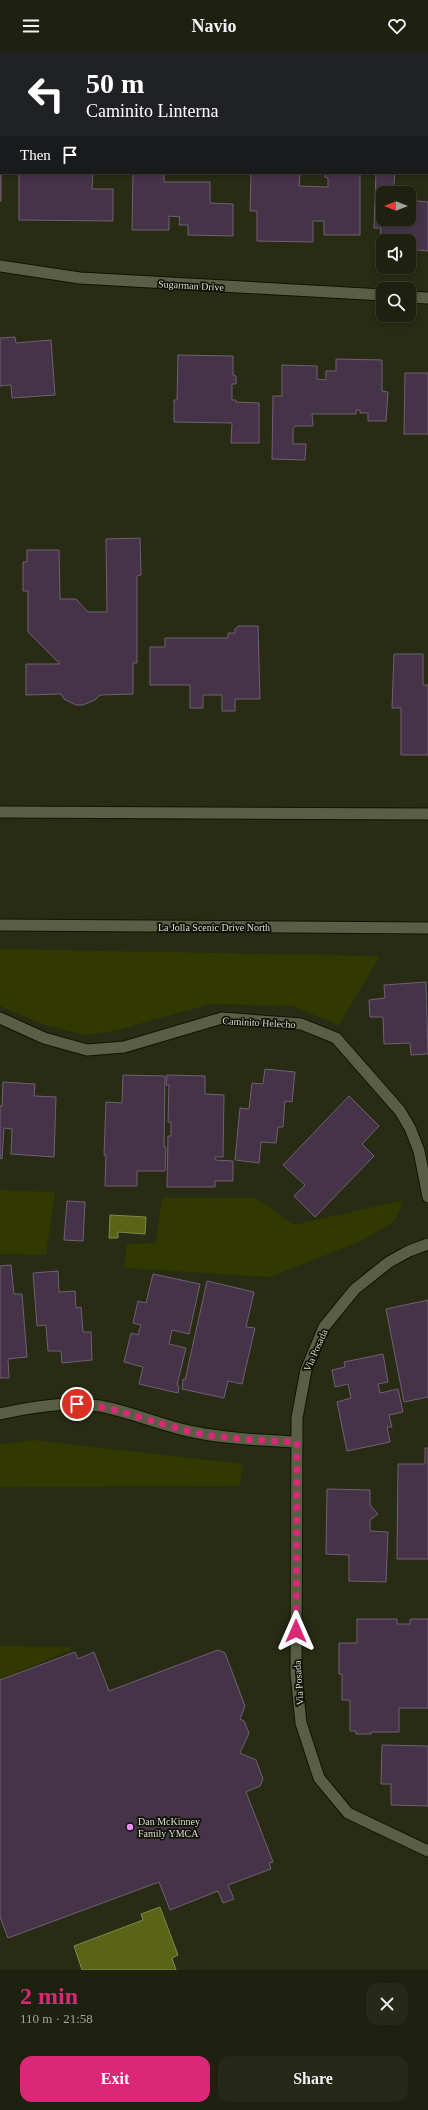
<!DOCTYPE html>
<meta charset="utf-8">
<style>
:root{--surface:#1e210f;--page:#262918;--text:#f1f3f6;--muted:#a1a39e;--line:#3c3e2f;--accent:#db2777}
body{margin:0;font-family:Georgia,serif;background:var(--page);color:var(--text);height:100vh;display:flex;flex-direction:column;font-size:15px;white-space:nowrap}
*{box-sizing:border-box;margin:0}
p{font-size:13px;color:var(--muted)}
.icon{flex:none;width:22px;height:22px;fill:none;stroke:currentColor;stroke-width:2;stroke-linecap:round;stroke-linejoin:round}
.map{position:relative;height:1918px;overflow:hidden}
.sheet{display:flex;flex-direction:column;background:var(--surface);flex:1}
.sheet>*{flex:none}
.top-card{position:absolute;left:0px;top:0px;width:428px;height:122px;box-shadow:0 2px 6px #0003,0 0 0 1px var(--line);background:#202124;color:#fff;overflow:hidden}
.needle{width:26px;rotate:270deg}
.fabs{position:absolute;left:376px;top:134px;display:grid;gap:8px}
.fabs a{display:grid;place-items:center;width:40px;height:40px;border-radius:8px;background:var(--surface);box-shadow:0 2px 6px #0003,0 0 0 1px var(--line);font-size:20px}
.pin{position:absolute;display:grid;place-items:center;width:34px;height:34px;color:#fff;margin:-17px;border:2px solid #fff;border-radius:50%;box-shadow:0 1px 4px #0007}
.me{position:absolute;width:44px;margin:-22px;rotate:0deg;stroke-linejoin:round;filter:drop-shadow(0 0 3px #0008)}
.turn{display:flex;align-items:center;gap:14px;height:84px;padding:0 20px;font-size:18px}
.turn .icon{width:52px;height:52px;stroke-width:2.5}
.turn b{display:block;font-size:28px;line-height:34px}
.then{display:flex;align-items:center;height:38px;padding:0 20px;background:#0003;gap:8px;font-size:15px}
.round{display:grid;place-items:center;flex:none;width:42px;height:42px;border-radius:12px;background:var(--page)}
.head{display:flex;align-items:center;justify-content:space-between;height:68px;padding:0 20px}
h1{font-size:24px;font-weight:700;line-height:30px;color:var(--accent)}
.action{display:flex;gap:8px;margin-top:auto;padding:8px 20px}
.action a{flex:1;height:46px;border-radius:12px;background:var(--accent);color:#fff;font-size:16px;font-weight:700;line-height:46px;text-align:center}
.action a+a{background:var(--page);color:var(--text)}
header{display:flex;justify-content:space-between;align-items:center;height:52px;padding:0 20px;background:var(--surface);font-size:18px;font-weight:700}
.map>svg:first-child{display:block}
.green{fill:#313800}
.water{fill:#596417;stroke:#80884e}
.building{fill:#453447;stroke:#715e73}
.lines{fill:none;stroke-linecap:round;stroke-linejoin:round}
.minor-casing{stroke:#111401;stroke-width:13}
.tertiary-casing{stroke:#111401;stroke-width:13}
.secondary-casing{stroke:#111401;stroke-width:13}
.minor{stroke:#595e44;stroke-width:11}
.tertiary{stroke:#595e44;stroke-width:11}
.secondary{stroke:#595e44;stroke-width:11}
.route{stroke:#db2777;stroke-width:7;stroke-dasharray:0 12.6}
.poi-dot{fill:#ed8cf9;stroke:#111309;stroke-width:1.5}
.labels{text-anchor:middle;stroke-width:3.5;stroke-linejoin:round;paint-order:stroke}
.street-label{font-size:10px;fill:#daddcf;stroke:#111309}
.poi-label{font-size:10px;fill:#daddcf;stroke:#111309;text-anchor:start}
</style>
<header><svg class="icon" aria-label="menu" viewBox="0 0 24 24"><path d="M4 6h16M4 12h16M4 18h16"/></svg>Navio<svg class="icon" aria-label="heart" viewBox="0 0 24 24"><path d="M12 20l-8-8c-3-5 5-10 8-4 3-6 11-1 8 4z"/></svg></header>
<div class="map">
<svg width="428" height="1918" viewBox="0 0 428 1918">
<rect width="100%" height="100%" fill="#282c14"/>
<g class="green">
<polygon points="0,0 428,0 428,68 427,1 1,1 1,23"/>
<polygon points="0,897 380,904 339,973 292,954 210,952 114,979 84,983 42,972 0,954"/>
<polygon points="0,1138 55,1140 46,1203 0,1202"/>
<polygon points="162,1146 256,1146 294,1173 403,1148 397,1165 389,1173 359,1190 270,1225 124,1216 127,1192 156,1191"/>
<polygon points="33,1388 243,1412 240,1434 0,1435 0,1393"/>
<polygon points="0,1594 70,1595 71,1598 0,1627"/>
</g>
<g class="water">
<polygon points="110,1163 146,1165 145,1182 118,1180 118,1186 109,1186"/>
<polygon points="160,1855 178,1903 172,1906 176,1918 82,1918 74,1894 143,1868 141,1862"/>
</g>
<g class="building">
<polygon points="0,118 1,121 1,149 0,149"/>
<polygon points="19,121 93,121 92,137 113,137 113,169 19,168"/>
<polygon points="133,121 164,121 164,130 210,130 210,151 233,152 233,184 188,183 188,173 179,173 180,165 169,164 169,178 132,178"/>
<polygon points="251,121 300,121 299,134 328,135 328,126 325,125 325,121 360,122 360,183 324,183 324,169 313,169 313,190 257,189 257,159 250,159"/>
<polygon points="376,121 395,121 393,141 383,141 383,167 409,167 409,148 428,150 428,199 409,197 409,189 383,189 383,195 379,194 381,176 374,176"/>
<polygon points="15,285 16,291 51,288 55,343 12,346 11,333 0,334 0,286"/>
<polygon points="178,303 233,304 233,323 236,324 236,332 232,332 232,348 236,348 236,350 259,351 259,391 231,391 232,371 174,370 174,348 177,348"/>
<polygon points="336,307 382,308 382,339 388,340 386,369 368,369 368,361 360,361 360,358 356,358 356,362 312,362 313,374 295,374 293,377 293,392 306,392 305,408 272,407 273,344 282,344 282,313 317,314 317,327 326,328 326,319 336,319"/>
<polygon points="405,321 428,321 428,382 404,382"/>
<polygon points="140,486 141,523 137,524 137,611 133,611 133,642 100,643 95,648 83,653 76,653 64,647 61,642 26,643 26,612 60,612 28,580 28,539 23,539 23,510 27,510 27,498 59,498 60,547 76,547 88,560 107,560 106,487"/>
<polygon points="238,574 258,574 260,647 235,647 235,659 222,659 222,643 203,643 203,656 190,656 190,633 150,633 150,595 165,595 165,586 228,586 228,581 235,581 235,577"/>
<polygon points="394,602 423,602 423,633 428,633 428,703 401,703 401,656 392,656"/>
<polygon points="426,930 428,1002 411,1003 410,991 384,992 383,965 370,965 369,948 385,946 384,933"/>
<polygon points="265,1017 295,1020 292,1050 285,1049 283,1075 278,1075 276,1091 261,1090 259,1111 235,1108 240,1056 249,1057 252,1031 263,1032"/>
<polygon points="123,1023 165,1024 164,1095 166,1095 165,1119 137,1119 137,1134 105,1134 106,1103 104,1103 106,1050 122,1051"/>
<polygon points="167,1023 205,1024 205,1042 224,1043 223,1105 215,1105 215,1108 233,1109 233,1129 215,1129 215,1135 167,1135 168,1084 171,1084 171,1070 168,1070 169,1033 166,1033"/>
<polygon points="3,1030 35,1032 34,1044 56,1045 54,1105 11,1102 12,1077 4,1076 2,1107 0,1106 0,1054 2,1054"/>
<polygon points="349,1044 379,1074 362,1092 374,1104 315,1165 294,1144 305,1133 283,1113"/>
<polygon points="67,1149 85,1150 83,1189 64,1188"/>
<polygon points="11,1213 14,1242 22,1242 27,1305 8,1307 9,1326 0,1326 0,1214"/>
<polygon points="58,1219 59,1240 75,1239 76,1256 81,1255 83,1280 91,1280 92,1308 62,1311 61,1299 48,1299 46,1273 37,1274 33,1221"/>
<polygon points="153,1222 200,1232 189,1282 172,1278 169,1292 186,1296 177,1333 179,1334 178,1341 139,1332 143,1315 124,1310 131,1281 138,1283 141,1273 133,1271 138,1249 146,1251"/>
<polygon points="207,1229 254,1240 246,1275 255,1276 242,1332 228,1329 224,1346 182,1337 183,1327 185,1328"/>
<polygon points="428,1248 428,1345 404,1350 386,1257"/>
<polygon points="383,1302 388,1330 378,1332 380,1341 398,1337 403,1360 389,1363 392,1375 387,1375 390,1390 347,1399 337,1350 351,1346 348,1332 335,1335 332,1318 345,1315 344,1310"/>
<polygon points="425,1396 428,1396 428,1507 397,1507 398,1412 425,1412"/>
<polygon points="327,1437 370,1438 370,1453 378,1462 370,1468 370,1479 388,1480 386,1530 349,1529 349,1503 326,1502"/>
<polygon points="357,1567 397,1567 397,1572 410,1572 410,1567 428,1567 428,1656 399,1656 399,1680 371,1680 371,1682 356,1682 356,1679 350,1679 350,1648 342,1648 342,1622 339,1622 339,1591 357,1591"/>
<polygon points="218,1598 225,1601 245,1654 240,1667 244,1669 249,1681 240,1701 256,1708 263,1727 260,1734 246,1740 273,1810 269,1811 271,1817 228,1833 234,1847 223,1851 218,1839 170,1858 159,1830 8,1886 0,1865 0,1628 75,1600 78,1607 94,1600 109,1639"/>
<polygon points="382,1693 428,1694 428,1754 391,1753 391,1732 381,1732"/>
</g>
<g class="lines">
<g class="minor-casing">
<g id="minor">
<polyline points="0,214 80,226 383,243"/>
<polyline points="409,245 428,246"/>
<polyline points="0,966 44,986 87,998 124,995 222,966 301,972 336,986 400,1059 410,1076 419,1099 428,1145"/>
<path d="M0 1362C33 1354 66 1349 100 1354 132 1360 162 1374 194 1380 228 1387 262 1388 297 1390"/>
</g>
</g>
<g class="tertiary-casing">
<polyline id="tertiary" points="428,1192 409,1199 389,1210 355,1237 324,1275 306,1318 297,1366 296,1622 301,1671 319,1726 348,1761 428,1799"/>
</g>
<g class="secondary-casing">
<g id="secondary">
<polyline points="0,760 428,762"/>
<polyline points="0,873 428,876"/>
</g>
</g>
<use href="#minor" class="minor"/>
<use href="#tertiary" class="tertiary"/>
<use href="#secondary" class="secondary"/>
</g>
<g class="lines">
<path class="route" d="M77 1352C117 1354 154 1372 193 1380 227 1388 262 1388 297 1390L296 1579"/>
</g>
<circle class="poi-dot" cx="130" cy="1775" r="4"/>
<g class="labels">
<g class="street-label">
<text transform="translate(191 233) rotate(3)" y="4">Sugarman Drive</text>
<text x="214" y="879">La Jolla Scenic Drive North</text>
<text transform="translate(259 970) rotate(3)" y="4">Caminito Helecho</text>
<text transform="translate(315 1298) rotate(-66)" y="4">Via Posada</text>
<text transform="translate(298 1631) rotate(-94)" y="4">Via Posada</text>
</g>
<g class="poi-label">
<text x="138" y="1773">Dan McKinney<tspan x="138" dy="12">Family YMCA</tspan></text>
</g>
</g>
</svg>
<div class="fabs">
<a><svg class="needle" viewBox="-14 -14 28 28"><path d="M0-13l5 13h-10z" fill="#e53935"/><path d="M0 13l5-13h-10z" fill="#a1a39e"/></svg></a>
<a><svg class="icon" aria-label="sound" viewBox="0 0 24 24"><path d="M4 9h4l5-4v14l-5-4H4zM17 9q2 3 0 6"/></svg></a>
<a><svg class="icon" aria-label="search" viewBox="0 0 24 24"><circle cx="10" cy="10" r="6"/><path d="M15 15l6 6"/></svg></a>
</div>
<div class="pin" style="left:77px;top:1352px;background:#d93025"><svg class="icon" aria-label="arrive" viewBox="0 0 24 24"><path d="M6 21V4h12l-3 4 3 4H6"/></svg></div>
<svg class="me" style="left:296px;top:1579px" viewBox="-20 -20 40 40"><path d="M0-17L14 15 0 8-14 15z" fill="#db2777" stroke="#fff" stroke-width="4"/></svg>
<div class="top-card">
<div class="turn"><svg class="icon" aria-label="left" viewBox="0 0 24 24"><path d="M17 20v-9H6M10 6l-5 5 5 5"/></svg><div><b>50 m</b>Caminito Linterna</div></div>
<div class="then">Then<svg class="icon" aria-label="arrive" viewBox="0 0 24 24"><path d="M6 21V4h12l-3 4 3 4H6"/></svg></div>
</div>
</div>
<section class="sheet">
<div class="head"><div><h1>2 min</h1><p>110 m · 21:58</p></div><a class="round"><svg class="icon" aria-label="close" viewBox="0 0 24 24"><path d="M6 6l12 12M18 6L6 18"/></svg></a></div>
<div class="action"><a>Exit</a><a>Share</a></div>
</section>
